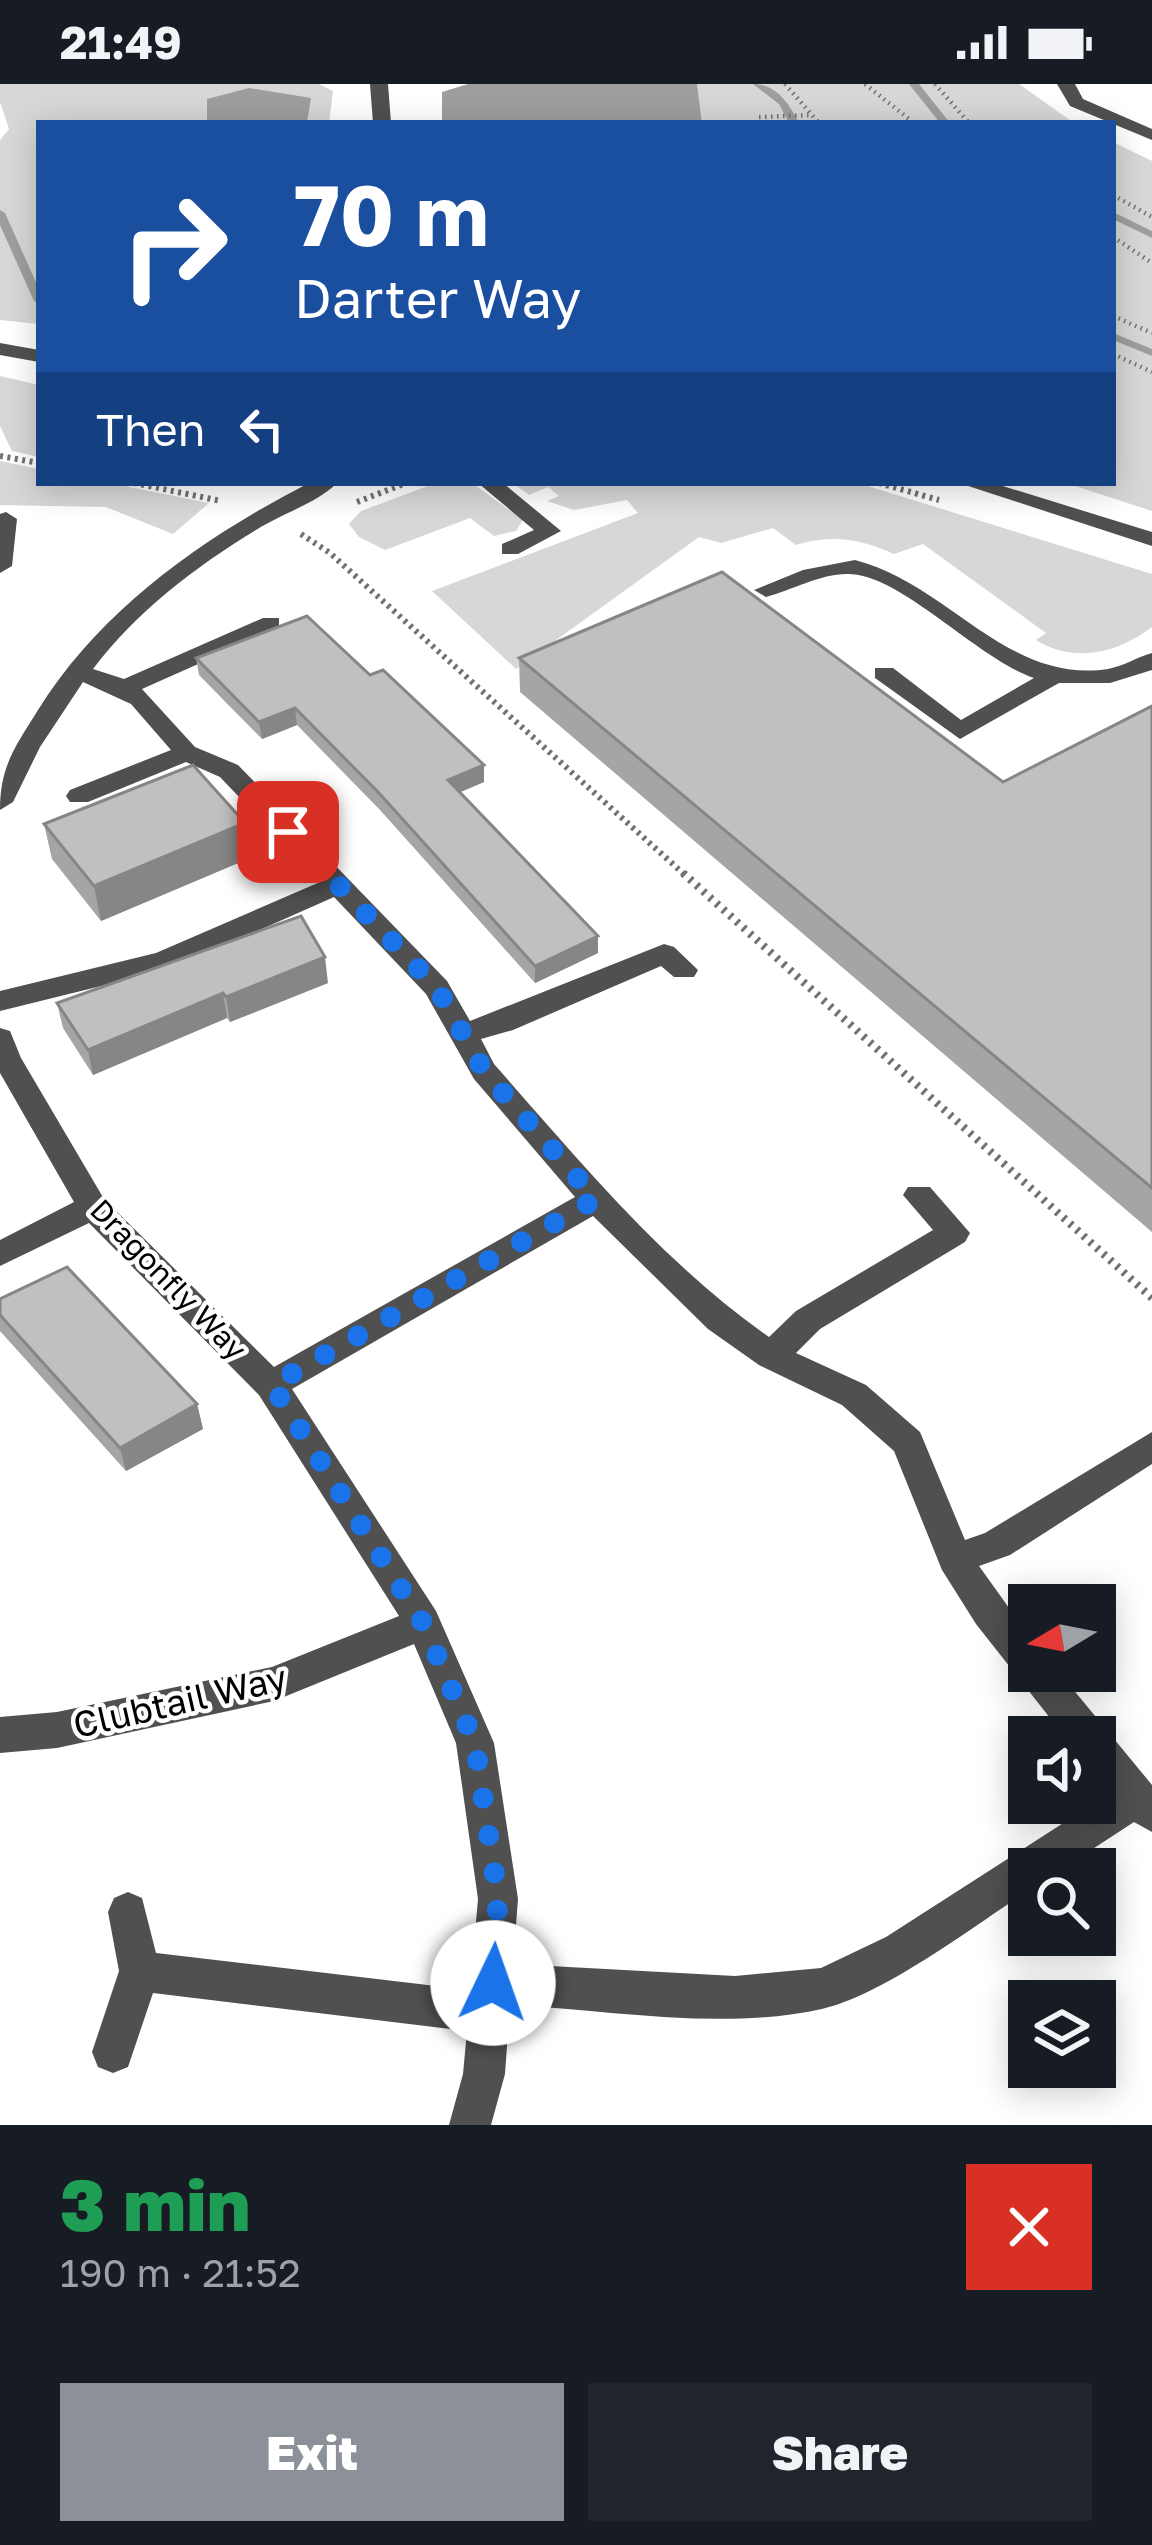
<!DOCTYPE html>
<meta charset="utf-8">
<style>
:root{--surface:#171b24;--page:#20242c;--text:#f1f3f6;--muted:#9ea1a6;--accent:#8c9099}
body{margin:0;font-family:"Golos Text",sans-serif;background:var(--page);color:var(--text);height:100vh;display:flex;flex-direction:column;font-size:45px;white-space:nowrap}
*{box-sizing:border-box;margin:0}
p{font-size:39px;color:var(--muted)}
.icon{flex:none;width:66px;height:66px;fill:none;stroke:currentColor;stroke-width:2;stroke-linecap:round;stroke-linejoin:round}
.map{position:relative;height:2041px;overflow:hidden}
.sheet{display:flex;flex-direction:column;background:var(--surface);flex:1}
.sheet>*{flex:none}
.top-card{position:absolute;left:36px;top:36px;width:1080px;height:366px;border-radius:0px;box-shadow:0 6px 30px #0003;background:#1a4fa0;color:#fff;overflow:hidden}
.needle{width:78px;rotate:260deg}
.tools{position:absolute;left:1008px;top:1500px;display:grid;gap:24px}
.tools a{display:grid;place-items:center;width:108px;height:108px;border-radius:0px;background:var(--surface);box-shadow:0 6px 30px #0003;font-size:60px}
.pin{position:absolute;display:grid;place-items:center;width:102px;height:102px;color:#fff;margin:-51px;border-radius:24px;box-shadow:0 6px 18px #0006}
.me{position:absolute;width:132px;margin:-66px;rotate:3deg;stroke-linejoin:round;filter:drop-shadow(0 0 9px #0008)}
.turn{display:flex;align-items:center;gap:42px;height:252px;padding:0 60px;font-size:54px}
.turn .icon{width:156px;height:156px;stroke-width:2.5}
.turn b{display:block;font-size:84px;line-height:102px}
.then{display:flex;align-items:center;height:114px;padding:0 60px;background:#0003;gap:24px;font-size:45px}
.round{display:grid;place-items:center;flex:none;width:126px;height:126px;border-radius:0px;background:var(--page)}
.summary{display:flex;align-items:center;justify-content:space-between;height:204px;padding:0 60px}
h1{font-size:72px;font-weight:800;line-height:90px;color:#1e9e55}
.action{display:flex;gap:24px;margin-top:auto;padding:24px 60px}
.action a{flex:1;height:138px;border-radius:0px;background:var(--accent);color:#fff;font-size:48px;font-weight:800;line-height:138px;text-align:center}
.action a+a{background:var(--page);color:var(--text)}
.status{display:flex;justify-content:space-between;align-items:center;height:84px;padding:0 60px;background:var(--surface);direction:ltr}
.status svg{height:33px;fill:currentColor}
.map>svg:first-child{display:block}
.green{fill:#d7d7d7}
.water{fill:#9e9e9e}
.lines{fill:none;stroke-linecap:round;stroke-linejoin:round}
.stream{fill:#9e9e9e;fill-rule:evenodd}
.path-far2{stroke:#727272;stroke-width:4.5;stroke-dasharray:1.5 4.5;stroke-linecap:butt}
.path-far1{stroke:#727272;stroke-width:6;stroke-dasharray:3 4.5;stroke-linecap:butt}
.path{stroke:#727272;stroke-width:8;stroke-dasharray:3 6;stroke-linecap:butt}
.minor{fill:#505050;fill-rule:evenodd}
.wall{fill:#a5a5a5}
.shaded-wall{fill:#868686}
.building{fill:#c0c0c0;stroke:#868686;stroke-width:3}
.route{stroke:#1a73e8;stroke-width:21;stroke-dasharray:0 37.8}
.labels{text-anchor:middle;stroke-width:9;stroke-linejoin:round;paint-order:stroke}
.street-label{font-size:30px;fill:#000;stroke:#fff}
.near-street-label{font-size:36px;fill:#000;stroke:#fff}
</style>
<div class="status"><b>21:49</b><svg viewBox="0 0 49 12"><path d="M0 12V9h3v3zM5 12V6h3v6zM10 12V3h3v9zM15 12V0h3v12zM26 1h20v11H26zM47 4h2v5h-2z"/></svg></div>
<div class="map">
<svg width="1152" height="2041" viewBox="0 0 1152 2041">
<rect width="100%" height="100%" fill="#fff"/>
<g class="green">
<polygon points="0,0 319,0 333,7 329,39 307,39 310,14 207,15 207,39 39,39 39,240 0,236 0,56 9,45 0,18"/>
<polygon points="697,0 1019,0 1074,39 702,39"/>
<polygon points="1113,58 1152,77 1152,427 1066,399 1113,399"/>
<polygon points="0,292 39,301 39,373 12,367 0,342"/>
<polygon points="0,377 39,385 39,399 110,399 209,419 173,450 106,423 0,421"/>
<polygon points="436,399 472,399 523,436 516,447 494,452 470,434 385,466 359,453 349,440 361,427"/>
<path d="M513 399H858L1152 490V543C1118 569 1074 580 1036 556L1046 549 923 460 894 470C860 455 833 450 796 461L773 444 721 459 699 453 516 585 432 507 638 429 627 416 574 426 547 417 559 412 548 403 529 411Z"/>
</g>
<g class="water">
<polygon points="468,0 697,0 702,39 442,39 442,8"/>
<polygon points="249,4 311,14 307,39 207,39 207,15"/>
</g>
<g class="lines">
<g class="stream">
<path d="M753 0C777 0 789 20 799 39H789L779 20Z"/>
<polygon points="909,0 919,0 950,39 940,39"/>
<polygon points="0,126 5,129 39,205 39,220 34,217 0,141"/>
<polygon points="1113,128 1152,147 1152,154 1113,135"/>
<polygon points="1113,249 1152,265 1152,272 1113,256"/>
</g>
<g class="path-far2">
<polyline points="785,0 819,39"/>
<polyline points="865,0 914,39"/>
<polyline points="935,0 969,39"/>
<polyline points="759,33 812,31"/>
<polyline points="1113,111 1152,133"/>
<polyline points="1113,153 1152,179"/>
<polyline points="1113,232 1152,249"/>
<polyline points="1113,270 1152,288"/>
</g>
<g class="path-far1">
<polyline points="0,372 39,379"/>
<polyline points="134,399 221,417"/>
<polyline points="879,399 939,416"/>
<polyline points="357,418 406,399"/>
<polyline points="301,450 330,469 686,792"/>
</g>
<polyline class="path" points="683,789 1152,1214"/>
<g class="minor">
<polygon points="370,0 388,0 391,39 373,39"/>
<polygon points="1057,0 1075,0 1083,15 1152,45 1152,56 1070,22"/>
<polygon points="0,259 39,266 39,278 0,271"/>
<path d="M309 399H337C317 419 281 430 256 446 195 483 136 528 93 585L124 595 263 534H279V544L142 605 195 663 238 681 447 897 470 937 664 860 674 863 698 886 694 893H674L661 882 513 946 481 955 494 980C579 1076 663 1179 769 1253L796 1227 933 1146 903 1111 908 1103H930L970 1149 965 1158 820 1245 796 1269 866 1301 920 1348 965 1456 985 1449 1152 1348V1380L1010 1471 979 1482 1029 1552V1587H1058L1152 1701V1748L1134 1738 1062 1785H1029V1806C976 1841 882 1912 822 1925 723 1947 611 1926 510 1921L505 1990 491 2041H449L463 1990 467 1947 153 1909 128 1983 113 1989 98 1983 92 1968 119 1887 108 1828 114 1814 128 1808 142 1814 156 1869 470 1906 478 1815 456 1659 414 1560 274 1617 57 1664 0 1669V1633L57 1628 272 1583 399 1532 259 1311 89 1139 0 1182V1156L74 1118 0 989V944L10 947 21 974 104 1115 274 1283 575 1113 474 995 426 910 334 813 174 884 0 927V907L156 869 320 798 220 693 186 678 88 718H70L66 712 70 706 171 666 131 620 83 598 40 663 13 718 0 726C0 682 15 663 38 626 101 525 202 454 309 399ZM593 1132 708 1245 759 1281 842 1321 894 1367 942 1486 976 1540 1065 1653H1095V1691L1110 1709 886 1853 821 1884 735 1892 513 1880 518 1815 494 1659 436 1527 292 1305Z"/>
<polygon points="478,399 503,399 561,447 518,470 502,470 502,460 534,446"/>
<polygon points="959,399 993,399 1152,448 1152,462"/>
<polygon points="6,428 17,435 12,482 0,489 0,430"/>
<path d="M855 476C949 500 1006 600 1108 585 1124 582 1137 573 1152 569V586L1110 599H1059L960 655 875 594V584H893L961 636 1034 594C976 574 900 489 847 490 820 490 792 506 766 513L754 506 803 486Z"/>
</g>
</g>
<g class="wall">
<polygon points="196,574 370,591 484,681 484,698 460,708 598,869 535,899 380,726 297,641 262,655 199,591"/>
<polygon points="519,574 1003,698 1152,622 1152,1148 520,608"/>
<polygon points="245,739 250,774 101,837 52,775 44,740"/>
<polygon points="328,899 230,938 227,934 93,991 63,944 57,919"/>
<polygon points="0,1215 197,1320 203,1345 126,1387 0,1247"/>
</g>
<g class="shaded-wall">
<polygon points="295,624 297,641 262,655 259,638"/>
<polygon points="484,681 484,698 449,713 448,696"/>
<polygon points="245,739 250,774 101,837 94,802"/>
<polygon points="598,852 598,869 535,899 535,882"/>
<polygon points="325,873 328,899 230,938 226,913"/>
<polygon points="223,909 227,934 93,991 88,966"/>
<polygon points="197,1320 203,1345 126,1387 120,1364"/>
</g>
<g class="building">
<polygon points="722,488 1003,698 1152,622 1152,1104 519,574"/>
<polygon points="307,532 370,591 383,586 484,681 448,696 598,852 535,882 379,709 295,624 259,638 196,574"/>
<polygon points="193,681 245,739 94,802 44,740"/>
<polygon points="301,832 325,873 226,913 223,909 88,966 57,919"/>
<polygon points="67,1183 197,1320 120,1364 0,1231 0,1215"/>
</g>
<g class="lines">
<polyline class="route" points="288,748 437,904 484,987 596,1115 272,1301 423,1539 475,1659 498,1814 493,1899"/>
</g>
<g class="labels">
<g class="street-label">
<text transform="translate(168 1196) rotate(46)" y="10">Dragonfly Way</text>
</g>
<g class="near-street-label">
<text transform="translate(180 1617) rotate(-13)" y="13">Clubtail Way</text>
</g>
</g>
</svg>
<div class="tools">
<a><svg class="needle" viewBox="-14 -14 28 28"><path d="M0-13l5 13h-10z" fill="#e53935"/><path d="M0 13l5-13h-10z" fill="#9ea1a6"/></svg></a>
<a><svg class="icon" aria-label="sound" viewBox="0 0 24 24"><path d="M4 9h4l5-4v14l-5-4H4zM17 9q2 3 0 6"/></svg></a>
<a><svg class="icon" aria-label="search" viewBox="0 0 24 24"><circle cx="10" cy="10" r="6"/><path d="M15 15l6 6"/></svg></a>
<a><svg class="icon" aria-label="layers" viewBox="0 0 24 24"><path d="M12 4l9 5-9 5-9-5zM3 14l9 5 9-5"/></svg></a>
</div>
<div class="pin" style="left:288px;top:748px;background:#d93025"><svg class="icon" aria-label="arrive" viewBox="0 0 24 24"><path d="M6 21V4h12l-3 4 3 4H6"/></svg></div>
<svg class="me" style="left:493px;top:1899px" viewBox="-20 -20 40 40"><circle r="19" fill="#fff"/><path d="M0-13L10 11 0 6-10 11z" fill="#1a73e8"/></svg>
<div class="top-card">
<div class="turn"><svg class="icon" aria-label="right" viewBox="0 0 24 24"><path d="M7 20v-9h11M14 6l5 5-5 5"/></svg><div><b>70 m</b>Darter Way</div></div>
<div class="then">Then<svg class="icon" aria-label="left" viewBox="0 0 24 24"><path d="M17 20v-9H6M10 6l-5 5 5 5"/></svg></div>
</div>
</div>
<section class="sheet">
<div class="summary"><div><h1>3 min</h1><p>190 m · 21:52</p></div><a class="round" style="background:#d93025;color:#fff"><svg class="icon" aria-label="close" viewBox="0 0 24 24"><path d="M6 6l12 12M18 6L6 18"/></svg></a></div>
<div class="action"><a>Exit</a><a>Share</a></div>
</section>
